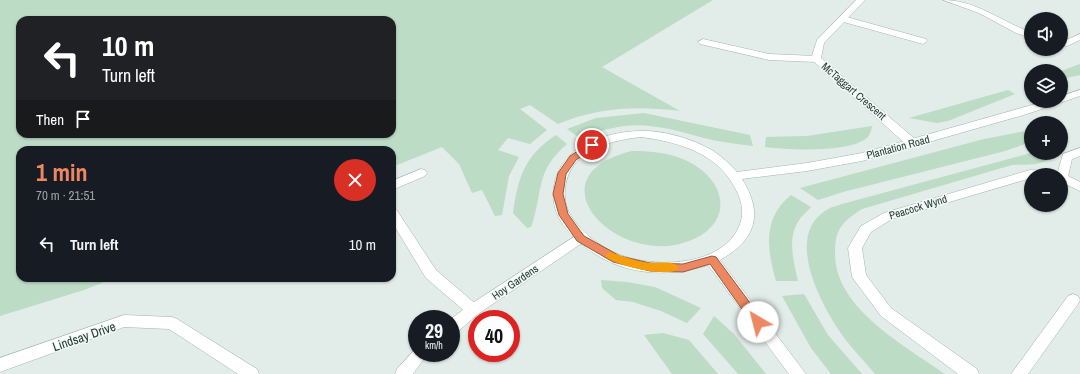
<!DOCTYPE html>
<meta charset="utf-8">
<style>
:root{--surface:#171b24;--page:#20242c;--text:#f1f3f6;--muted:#9ea1a6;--accent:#eb8861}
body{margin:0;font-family:"Archivo Narrow",sans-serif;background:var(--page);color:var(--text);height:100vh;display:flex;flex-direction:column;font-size:15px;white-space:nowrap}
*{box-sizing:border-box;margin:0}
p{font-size:13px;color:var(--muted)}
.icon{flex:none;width:22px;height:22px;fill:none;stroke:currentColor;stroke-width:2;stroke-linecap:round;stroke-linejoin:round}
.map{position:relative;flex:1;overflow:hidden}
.panel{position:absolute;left:16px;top:146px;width:380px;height:136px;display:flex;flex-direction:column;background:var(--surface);border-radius:12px;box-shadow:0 1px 3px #0004}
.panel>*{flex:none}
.top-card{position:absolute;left:16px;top:16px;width:380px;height:122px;border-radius:12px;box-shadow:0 1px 3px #0004;background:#202124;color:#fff;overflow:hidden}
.buttons{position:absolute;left:1024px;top:12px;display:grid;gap:8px}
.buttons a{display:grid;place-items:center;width:44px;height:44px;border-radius:50%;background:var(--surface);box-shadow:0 1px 3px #0004;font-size:20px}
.speed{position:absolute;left:408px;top:310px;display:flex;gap:8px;font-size:20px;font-weight:700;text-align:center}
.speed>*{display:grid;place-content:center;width:52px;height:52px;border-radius:50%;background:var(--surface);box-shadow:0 1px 3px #0004;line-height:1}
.speed small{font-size:10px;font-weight:400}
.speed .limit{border:6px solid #d22;background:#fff;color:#111}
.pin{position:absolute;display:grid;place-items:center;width:34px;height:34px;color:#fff;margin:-17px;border:2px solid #fff;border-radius:50%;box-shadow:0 1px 4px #0007}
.me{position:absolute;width:44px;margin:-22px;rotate:323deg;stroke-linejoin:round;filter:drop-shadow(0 0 3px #0008)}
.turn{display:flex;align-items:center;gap:14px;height:84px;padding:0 20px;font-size:18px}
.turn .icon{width:52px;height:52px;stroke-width:2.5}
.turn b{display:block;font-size:28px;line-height:34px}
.then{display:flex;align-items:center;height:38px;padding:0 20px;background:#0003;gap:8px;font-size:15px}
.round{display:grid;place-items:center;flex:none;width:42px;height:42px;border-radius:21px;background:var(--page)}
.head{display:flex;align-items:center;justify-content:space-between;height:68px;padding:0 20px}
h1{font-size:24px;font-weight:800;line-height:30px;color:var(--accent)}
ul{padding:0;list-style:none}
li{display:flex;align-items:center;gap:12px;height:60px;padding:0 20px}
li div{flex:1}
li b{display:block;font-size:15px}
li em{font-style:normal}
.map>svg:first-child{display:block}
.green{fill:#bcdcc6;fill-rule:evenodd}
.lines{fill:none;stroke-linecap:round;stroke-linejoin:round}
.lane-casing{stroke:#a5b4af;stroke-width:1}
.street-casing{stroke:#a5b4af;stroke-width:1}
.secondary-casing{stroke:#a1b7b0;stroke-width:1}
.lane{fill:#fff;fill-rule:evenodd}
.street{fill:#fff;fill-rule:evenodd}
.secondary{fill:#fff;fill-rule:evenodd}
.route{fill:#eb8861;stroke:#99583f}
.slow{fill:#f59e0b}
.labels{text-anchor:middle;stroke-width:3;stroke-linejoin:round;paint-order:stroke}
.street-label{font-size:11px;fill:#233c36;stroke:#f2f8f6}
.near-street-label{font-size:13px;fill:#233c36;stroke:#f2f8f6}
</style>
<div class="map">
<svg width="1080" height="374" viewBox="0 0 1080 374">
<rect width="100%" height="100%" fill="#e2ece8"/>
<g class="green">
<path d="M0 0H713L602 67 680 111C636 106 600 107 558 124L530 105 520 109 547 130 530 144 508 138 498 150 519 157 509 176 502 215 495 216 482 190 472 193 459 164 442 147 392 167V150H20V278H114L84 290 0 316ZM20 20H392V134H20Z"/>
<polygon points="1080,64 1080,75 1061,79 1061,71"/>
<polygon points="1008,90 1015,94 948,121 937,123 909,118"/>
<path d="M644 113 750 135 753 146C736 144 720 142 704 138 678 131 652 123 625 126 609 128 595 132 580 138L567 129 596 118Z"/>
<path d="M872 126C871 134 868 139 860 142 839 152 789 150 765 147L766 137 807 136Z"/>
<polygon points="1031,130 1031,142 1005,151 843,192 818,200 800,188 984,139"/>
<path d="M556 135 567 144C534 172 544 191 531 227L527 228 513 213C518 178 524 156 556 135Z"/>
<path d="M632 151C653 151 673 153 691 163 729 184 732 225 689 241 617 269 528 176 632 151Z"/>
<path d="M1031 153H1056C1045 167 1028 164 1012 165L862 209C842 222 835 229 835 253 834 308 906 346 945 374H875C863 359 848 345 838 329 819 300 786 236 825 211 830 207 837 206 842 204Z"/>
<path d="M791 195 811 207C807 212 801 216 798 222 787 239 794 263 798 281H776C767 249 762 219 791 195Z"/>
<polygon points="601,280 627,282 655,287 701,308 687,323 661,311 633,302 616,300 602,288"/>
<polygon points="804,294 828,335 862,374 831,374 811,348 782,296"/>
<polygon points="714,316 734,334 766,374 738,374 703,334"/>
<polygon points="663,333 689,340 718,374 672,374 644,335"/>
</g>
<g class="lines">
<g class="lane-casing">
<g id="lane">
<polygon points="843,16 926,39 927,41 923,44 840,21 840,17"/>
<polygon points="703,39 769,54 816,56 821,59 816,62 769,60 700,44 698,42"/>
<polygon points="421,169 425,170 427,173 425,176 392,190 392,181"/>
<polygon points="392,207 396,209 436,270 478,306 480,310 478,314 473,316 468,314 426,278 392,222"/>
<polygon points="1073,294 1078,296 1080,300 1078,304 1028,374 1011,374 1068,296"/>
</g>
</g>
<g class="street-casing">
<g id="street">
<polygon points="856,0 865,0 824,43 821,58 916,140 918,143 916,146 908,146 811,59 817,40"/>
<path d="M943 0C977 0 1001 22 1031 32V38L1016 33 979 13Z"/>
<polygon points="1080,34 1080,40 1067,46 1061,45 1061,39 1066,40"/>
<polygon points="1080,148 1080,156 1072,159 1068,176 1080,182 1080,191 1061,182 1061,175 1031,175 1031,178 892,219 871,232 862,248 866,275 891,308 977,369 979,374 958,374 881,316 852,277 848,248 861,226 884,213 1030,170 1051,171 1057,175 1063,154"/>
<polygon points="580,233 585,235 587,238 585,241 478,314 456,333 451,334 451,319 468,306"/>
<polygon points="124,315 172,317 177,319 257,369 259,374 238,374 169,329 124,327 0,372 0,358"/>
<polygon points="417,347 417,353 428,353 413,374 395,374 397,369"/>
</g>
</g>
<g class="secondary-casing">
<path id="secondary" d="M1080 90V96L1027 114 862 161 807 171 742 179C764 214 756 240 720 260L806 374H789L708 265C671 277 629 276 595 254 572 238 549 218 554 186 560 147 604 132 640 131 660 130 686 137 704 146 717 152 727 161 737 172L807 163 862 153 1046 101H1061V96ZM641 137C680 142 721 154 738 194 744 208 744 220 735 234 713 267 651 268 618 254 601 247 583 234 573 219 566 210 564 199 565 188 570 150 608 141 641 137Z"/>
</g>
<use href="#lane" class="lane"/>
<use href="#street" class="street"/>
<use href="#secondary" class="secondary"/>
</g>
<polygon class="route" points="592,142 595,143 595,147 576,160 566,174 563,194 568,214 584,236 620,256 650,263 683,264 712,256 716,257 762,319 764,322 762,326 758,327 754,326 710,264 683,272 650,271 613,262 577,241 559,215 553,194 558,173 570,156"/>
<path class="slow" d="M610 252C623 256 638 263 653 263 660 263 675 260 679 268 673 279 611 266 605 255Z"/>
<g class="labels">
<g class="street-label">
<text transform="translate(854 91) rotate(41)" y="4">McTaggart Crescent</text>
<text transform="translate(898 147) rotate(-15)" y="4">Plantation Road</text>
<text transform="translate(918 207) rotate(-17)" y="4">Peacock Wynd</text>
<text transform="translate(515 282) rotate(-34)" y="4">Hoy Gardens</text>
</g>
<g class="near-street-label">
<text transform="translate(84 336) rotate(-19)" y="5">Lindsay Drive</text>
</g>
</g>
</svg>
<div class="buttons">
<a><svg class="icon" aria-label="sound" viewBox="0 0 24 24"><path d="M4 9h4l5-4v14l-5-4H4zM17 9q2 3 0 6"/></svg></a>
<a><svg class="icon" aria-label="layers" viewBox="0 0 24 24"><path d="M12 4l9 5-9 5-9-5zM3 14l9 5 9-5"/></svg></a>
<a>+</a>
<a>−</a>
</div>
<div class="speed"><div>29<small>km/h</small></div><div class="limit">40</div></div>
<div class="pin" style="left:592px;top:145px;background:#d93025"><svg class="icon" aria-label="arrive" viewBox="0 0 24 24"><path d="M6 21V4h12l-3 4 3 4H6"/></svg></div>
<svg class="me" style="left:758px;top:322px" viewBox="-20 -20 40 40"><circle r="19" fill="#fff"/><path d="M0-13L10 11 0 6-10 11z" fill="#eb8861"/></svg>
<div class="top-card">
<div class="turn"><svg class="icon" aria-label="left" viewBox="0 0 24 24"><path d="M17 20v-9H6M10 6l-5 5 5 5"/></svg><div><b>10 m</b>Turn left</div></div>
<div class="then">Then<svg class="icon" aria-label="arrive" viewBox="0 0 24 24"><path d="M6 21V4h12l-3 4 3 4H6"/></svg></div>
</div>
<section class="panel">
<div class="head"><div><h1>1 min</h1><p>70 m · 21:51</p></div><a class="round" style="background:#d93025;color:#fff"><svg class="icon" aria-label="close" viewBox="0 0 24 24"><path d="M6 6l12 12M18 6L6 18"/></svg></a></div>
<ul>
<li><svg class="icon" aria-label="left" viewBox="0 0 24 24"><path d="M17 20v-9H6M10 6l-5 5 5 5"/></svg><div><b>Turn left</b></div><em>10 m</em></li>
</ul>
</section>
</div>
